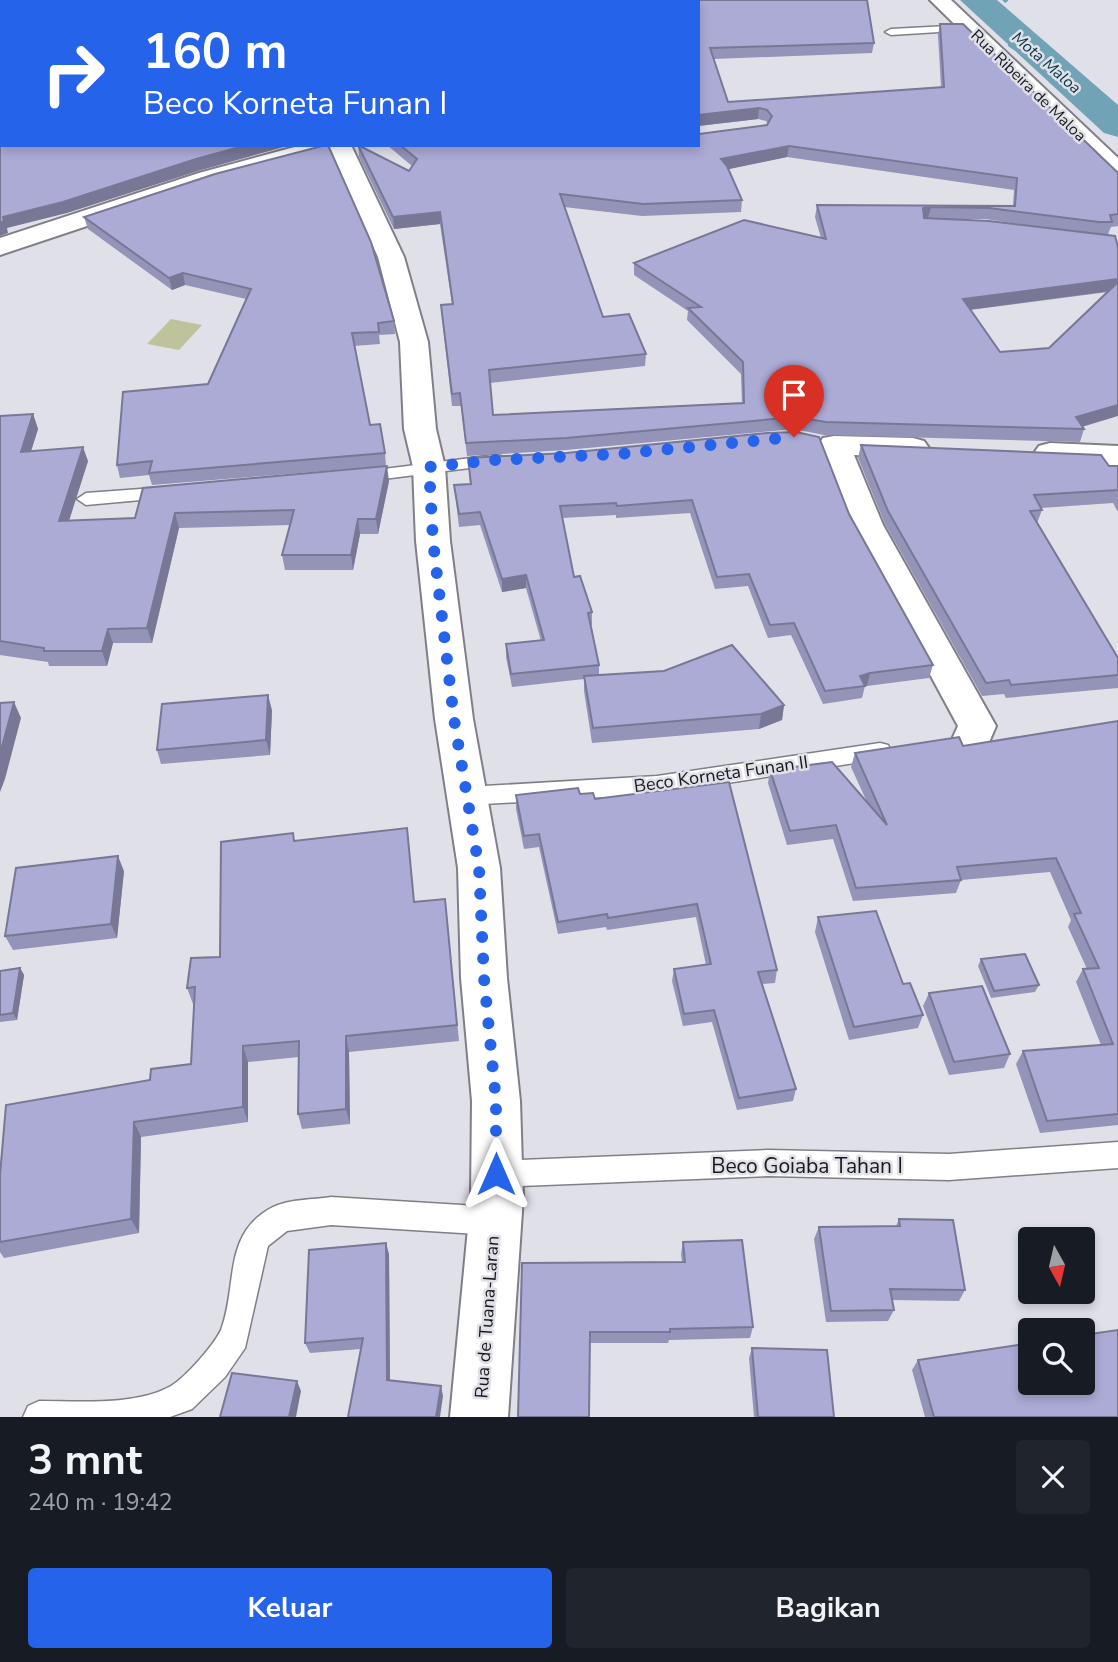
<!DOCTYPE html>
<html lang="id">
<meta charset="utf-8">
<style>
:root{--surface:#171b24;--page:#20242c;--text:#f1f3f6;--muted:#9ea1a6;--accent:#2563eb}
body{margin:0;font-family:"Nunito Sans",sans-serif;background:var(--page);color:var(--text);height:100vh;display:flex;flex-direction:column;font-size:26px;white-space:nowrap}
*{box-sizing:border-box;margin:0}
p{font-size:23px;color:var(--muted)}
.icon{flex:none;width:38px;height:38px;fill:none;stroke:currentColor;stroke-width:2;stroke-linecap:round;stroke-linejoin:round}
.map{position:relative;height:1417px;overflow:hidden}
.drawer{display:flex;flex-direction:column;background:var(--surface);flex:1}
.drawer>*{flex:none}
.guide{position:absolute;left:0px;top:0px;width:700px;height:147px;box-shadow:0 4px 10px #0003;background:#2563eb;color:#fff;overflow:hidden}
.needle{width:46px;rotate:172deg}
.tools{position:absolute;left:1018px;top:1227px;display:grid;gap:14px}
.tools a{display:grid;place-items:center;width:77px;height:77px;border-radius:7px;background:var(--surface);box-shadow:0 4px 10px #0003;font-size:35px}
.pin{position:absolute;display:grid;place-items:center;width:60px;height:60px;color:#fff;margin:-72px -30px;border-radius:50% 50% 50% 0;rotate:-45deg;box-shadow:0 0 7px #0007}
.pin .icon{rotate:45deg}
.me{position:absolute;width:77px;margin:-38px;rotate:0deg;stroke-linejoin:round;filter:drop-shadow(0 0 5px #0008)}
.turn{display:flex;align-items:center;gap:24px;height:147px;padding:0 28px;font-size:32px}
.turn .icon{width:91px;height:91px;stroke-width:2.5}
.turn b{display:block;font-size:49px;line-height:60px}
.round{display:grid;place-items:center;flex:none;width:74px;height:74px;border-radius:7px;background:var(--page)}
.headline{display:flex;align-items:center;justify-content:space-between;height:119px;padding:0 28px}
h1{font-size:42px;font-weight:700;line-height:52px}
.button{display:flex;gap:14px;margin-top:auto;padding:14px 28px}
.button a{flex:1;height:80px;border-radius:7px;background:var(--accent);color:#fff;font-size:28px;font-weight:700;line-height:80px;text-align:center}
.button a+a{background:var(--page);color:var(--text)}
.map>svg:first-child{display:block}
.green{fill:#bfc39b}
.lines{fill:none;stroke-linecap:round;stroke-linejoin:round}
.stream{fill:#70a3b6;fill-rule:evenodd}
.river{fill:#70a3b6;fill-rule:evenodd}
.service-casing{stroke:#807f88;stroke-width:3}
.minor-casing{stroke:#807f88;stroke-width:4}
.tertiary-casing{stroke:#807f88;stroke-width:4}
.service{fill:#fff;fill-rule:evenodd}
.minor{fill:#fff;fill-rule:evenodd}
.tertiary{fill:#fff;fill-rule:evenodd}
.wall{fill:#9493b8;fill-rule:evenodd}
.shaded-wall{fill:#787896}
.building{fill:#acabd6;stroke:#787896;stroke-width:2;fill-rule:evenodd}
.route{stroke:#2563eb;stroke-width:12;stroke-dasharray:0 21.6}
.labels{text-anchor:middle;stroke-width:5;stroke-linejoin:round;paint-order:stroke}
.far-water-label{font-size:16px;font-style:italic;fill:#043543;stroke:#e0e0e9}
.far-street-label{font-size:16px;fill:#19191c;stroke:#e0e0e9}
.street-label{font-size:18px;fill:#19191c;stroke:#e0e0e9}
.near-street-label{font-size:21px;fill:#19191c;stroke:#e0e0e9}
</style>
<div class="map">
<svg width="1118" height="1417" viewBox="0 0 1118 1417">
<rect width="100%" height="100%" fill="#e0e0e9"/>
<polygon class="green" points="171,319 202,325 179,350 147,344"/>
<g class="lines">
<g class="stream">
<polygon points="1002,0 1008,0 1008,1 1005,3"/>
<polygon points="1008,44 1012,44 1028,55 1023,56 1008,46"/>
</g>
<polygon class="river" points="960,0 997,0 1118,105 1118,137 1104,133"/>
<g class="service-casing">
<g id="service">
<polygon points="967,25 971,26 971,30 891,35 885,32 891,29"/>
<polygon points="495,455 501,456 504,460 501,464 360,482 351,477 360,472"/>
<polygon points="168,487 174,489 177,493 174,497 86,505 77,499 86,493"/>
<polygon points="880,743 888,745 891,751 888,757 880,759 657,794 467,805 459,802 456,796 459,790 467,787 657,776"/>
<polygon points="1118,1142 1118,1168 949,1180 768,1176 496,1187 486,1183 482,1174 486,1165 496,1161 768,1150 949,1154"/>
<path d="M331 1197 494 1207 504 1211 508 1221 504 1231 494 1235 331 1225 287 1231 268 1246 245 1348 225 1377 192 1409 170 1417H23L28 1406 39 1401C79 1401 136 1406 171 1386 186 1377 214 1345 221 1330 238 1285 222 1233 273 1207 289 1199 313 1200 331 1197Z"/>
</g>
</g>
<g class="minor-casing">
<g id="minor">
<polygon points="302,145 351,145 404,257 428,342 436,429 445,467 440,474 429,477 418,474 413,467 404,429 400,342 378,257 331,153 216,183 0,255 0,238 199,173"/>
<polygon points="834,436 913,438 924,441 929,448 924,455 913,458 854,455 883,525 996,726 987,747 973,752 959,747 953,737 958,726 849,525 818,445 823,438"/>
<polygon points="1050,443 1118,446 1118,466 1039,460 1034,453 1039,446"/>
</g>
</g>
<g class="tertiary-casing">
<g id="tertiary">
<polygon points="930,0 951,0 1118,158 1118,178 1109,176"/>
<polygon points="429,457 440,460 445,467 450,541 473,719 500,868 507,978 520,1101 523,1197 508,1417 450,1417 471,1197 472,1101 461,978 458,868 435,719 416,541 413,467 418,460"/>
</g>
</g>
<use href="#service" class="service"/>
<use href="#minor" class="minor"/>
<use href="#tertiary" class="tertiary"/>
</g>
<g class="wall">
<path d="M0 0H867L874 43 872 53 714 59 728 102 941 87 938 35 940 24 1118 173V226L1111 227 1108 234 1118 247 1083 427 1084 429 1080 442 824 435 794 429 566 450 467 456 461 406H452L442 318 441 305 452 304 440 224 394 229 359 157 358 145 409 171 412 166 387 145H698L699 134 767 125 768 124 766 121 758 119 698 126V2H2V37H0ZM787 157 1014 190 1013 206 817 205 815 217 821 238 634 263V275L688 311 687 320 741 374 742 403 493 415 490 383 645 366 646 354 603 317 564 207 642 216 741 212 742 200 728 169ZM939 219H986L1038 227ZM1108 292 1049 348 1000 352 970 310Z"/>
<polygon points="84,217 394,321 395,334 379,335 380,344 354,346 370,425 385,453 386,466 152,485 149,475 120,478 117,465 208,384 246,299 185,285 172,290 88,229"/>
<polygon points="33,414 38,429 31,451 88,461 69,521 135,518 389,481 378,534 360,534 353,570 285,570 282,555 290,525 179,528 152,643 113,643 107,666 49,666 48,662 0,655 0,416"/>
<polygon points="861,445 1109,466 1118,466 1118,512 1113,503 1041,508 1042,510 1037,523 1118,658 1118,688 1006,698 1004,694 982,696 885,524 858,458"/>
<polygon points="468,458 849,514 933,665 929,678 867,686 865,686 862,698 823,704 791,635 768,638 748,586 715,589 690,513 616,518 616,515 562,518 574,577 592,612 592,625 590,625 599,665 599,675 784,705 782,720 759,729 592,743 584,691 584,679 512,687 506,657 506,644 541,641 526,588 502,592 480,525 459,527 454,485 470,484"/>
<polygon points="272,710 270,755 161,764 157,750"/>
<polygon points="1118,721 1118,1125 1040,1133 1016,1064 1023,1051 1101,1045 1076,982 1083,969 1087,969 1068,927 1071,920 1050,872 961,880 956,893 853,901 833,839 787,845 768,783 770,770 867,802 851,767 855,753 963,746"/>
<polygon points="580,794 595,799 777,970 775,983 762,984 796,1089 793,1101 737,1110 712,1022 683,1026 672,981 674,969 706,965 696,917 607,930 606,927 558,934 539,847 524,849 516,809 516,795"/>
<polygon points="295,841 409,845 414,902 445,899 459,1041 349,1052 350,1124 302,1129 298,1114 299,1057 248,1062 248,1122 141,1137 139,1233 4,1258 0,1252 0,1175 150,1080 191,1064 194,1004 193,1004 187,988 220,957"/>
<polygon points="124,871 117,938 13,950 5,936"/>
<polygon points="818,917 903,984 923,1015 918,1028 849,1040 815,932"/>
<polygon points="981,959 1039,985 1035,992 991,998 978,966"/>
<polygon points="20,968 24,975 17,1020 0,1022 0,971"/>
<polygon points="929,993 1010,1054 1004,1068 949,1075 923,1006"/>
<polygon points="899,1219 965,1290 959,1301 892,1300 894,1310 888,1321 826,1322 814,1239 819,1227 896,1226"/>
<polygon points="683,1242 753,1327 750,1338 669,1340 668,1343 590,1343 522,1263 682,1262 681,1254"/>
<polygon points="389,1254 390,1380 443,1396 348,1417 361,1349 310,1353 305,1343"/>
<polygon points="752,1348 834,1417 754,1417 749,1358"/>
<polygon points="918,1360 1118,1417 925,1417 912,1370"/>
</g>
<g class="shaded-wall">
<polygon points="759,108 758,119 698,126 699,115"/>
<polygon points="247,145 291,145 198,171 67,213 7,228 8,233 0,236 0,223 3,217 196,159"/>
<polygon points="789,146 787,157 720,171 721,159"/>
<polygon points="931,207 928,218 921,220 923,208"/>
<polygon points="440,212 440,224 394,229 393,217"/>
<polygon points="183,273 185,285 172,290 169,278"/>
<polygon points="1118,279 1118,290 960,311 963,299"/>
<polygon points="1118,405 1118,416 1075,429 1076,417"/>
<polygon points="33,414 38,429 26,467 21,452"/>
<polygon points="83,447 88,461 64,536 59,521"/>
<polygon points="387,466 389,481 378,534 376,519"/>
<polygon points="175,513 179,528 152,643 147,628"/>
<polygon points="358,519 360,534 353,570 351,555"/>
<polygon points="526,575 526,588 502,592 502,579"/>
<polygon points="108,629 113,643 107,666 102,651"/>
<polygon points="870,673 867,686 865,686 860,676"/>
<polygon points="268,695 272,710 270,755 266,740"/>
<polygon points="14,702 21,718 5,779 0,792 0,754"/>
<polygon points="784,705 782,720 759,729 761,714"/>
<polygon points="118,856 124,871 117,938 111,924"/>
<polygon points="20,968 24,975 17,1020 13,1013"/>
<polygon points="346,1036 349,1052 350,1124 346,1109"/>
<polygon points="243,1046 248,1062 248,1122 243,1107"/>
<polygon points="134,1122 141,1137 139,1233 131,1219"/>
<polygon points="386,1243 389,1254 390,1390 387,1380"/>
<polygon points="297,1381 301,1391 296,1417 289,1417"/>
<polygon points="441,1386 443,1396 440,1417 436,1417"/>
</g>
<g class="building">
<path d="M0 0H867L874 43 710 48 728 102 944 87 940 24H963L1118 173V214L1110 215 1112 222H1099L989 208 931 207 923 208 924 218 989 221 1115 236 1118 247V279L963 299 1000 352 1049 348 1118 282V405L1076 417 1084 429 826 422 796 417 566 438 466 443 460 393 452 394 441 305 453 304 440 212 393 217 358 145 409 171 417 159 400 145H698V133L699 134 767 125 772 116 767 110 759 108 698 115V2H2V26H0ZM789 146 1017 178 1015 206 817 205 826 239 744 220 634 263 701 307 688 308 743 362 744 403 493 415 489 370 646 354 629 314 603 317 560 194 643 204 742 200 727 166 721 159Z"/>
<polygon points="0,116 2,117 2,145 247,145 196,159 63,202 3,217 4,221 0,223"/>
<polygon points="326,145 328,145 371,242 394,321 378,323 379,332 352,333 370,425 380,424 385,453 149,473 152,461 117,465 123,392 208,384 251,289 183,273 169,278 84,217 215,174"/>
<polygon points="33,414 21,452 83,447 59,521 135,518 143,488 387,466 376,519 358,519 351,555 282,555 294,510 175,513 147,628 108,629 102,651 44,651 44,648 0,641 0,416"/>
<polygon points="796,432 819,437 849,514 933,665 870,673 860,676 865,686 825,691 794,623 770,625 749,574 717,577 692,500 617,506 616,503 560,506 574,577 580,576 592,612 588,613 599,665 511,674 506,644 544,640 526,575 502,579 480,512 459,514 454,485 471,484 468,458 566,453 767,433"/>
<polygon points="861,445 1101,455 1109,466 1118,466 1118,490 1034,495 1042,510 1030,511 1118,658 1118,675 1011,685 1009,680 986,683 888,511"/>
<polygon points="732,645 784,705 761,714 593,728 584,676 664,671"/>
<polygon points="268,695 266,740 157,750 162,704"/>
<polygon points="14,702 0,754 0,703"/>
<polygon points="1118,721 1118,1114 1047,1121 1023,1051 1113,1044 1083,969 1099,968 1074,914 1081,913 1056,858 957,867 961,880 856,888 836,825 790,831 770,770 832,762 887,825 855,753 959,737 963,746"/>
<polygon points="729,782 777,970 758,972 796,1089 739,1098 714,1010 684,1014 674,969 711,964 697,904 608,918 607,914 558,922 539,834 524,836 516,795 578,788 580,794 593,793 595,799"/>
<polygon points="407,828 414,902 445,899 457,1025 346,1036 346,1109 298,1114 299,1041 243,1046 243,1107 134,1122 131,1219 0,1242 0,1175 6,1105 150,1080 151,1069 191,1064 195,987 187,988 191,958 220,957 221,842 293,833 294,841"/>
<polygon points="118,856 111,924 5,936 16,868"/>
<polygon points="876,911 903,984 910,983 923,1015 854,1027 818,917"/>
<polygon points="1025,954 1039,985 994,991 981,959"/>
<polygon points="20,968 13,1013 0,1015 0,971"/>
<polygon points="982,986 1010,1054 954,1062 929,993"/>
<polygon points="899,1219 953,1220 965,1290 890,1289 894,1310 831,1311 819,1227 900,1226"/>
<polygon points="742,1240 753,1327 670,1329 670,1332 590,1332 589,1417 518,1417 522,1263 685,1262 683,1242"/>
<polygon points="386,1243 387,1380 441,1386 436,1417 348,1417 363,1338 305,1343 309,1250"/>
<polygon points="1118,1330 1118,1417 934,1417 918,1360 1031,1343 1031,1382 1083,1382 1083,1335"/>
<polygon points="752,1348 827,1350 834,1417 758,1417"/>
<polygon points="232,1373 297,1381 289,1417 220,1417"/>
</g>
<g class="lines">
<polyline class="route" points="496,1174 496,1101 484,978 479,868 454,719 433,541 429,467 494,460 619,454 794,437"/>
</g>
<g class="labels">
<g class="far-water-label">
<text transform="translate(1047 62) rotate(41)" y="6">Mota Maloa</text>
</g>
<g class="far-street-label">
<text transform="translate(1029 85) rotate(44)" y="6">Rua Ribeira de Maloa</text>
</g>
<g class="street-label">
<text transform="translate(721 774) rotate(-8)" y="6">Beco Korneta Funan II</text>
<text transform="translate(487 1317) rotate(-86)" y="6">Rua de Tuana-Laran</text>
</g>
<g class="near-street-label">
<text x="807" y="1173">Beco Goiaba Tahan I</text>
</g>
</g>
</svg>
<div class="tools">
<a><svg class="needle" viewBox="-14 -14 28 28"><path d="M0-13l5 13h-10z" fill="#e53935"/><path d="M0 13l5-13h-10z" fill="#9ea1a6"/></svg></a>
<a><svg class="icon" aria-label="search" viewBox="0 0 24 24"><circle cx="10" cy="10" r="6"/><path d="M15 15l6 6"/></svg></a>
</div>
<div class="pin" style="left:794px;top:437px;background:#d93025"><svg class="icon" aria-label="arrive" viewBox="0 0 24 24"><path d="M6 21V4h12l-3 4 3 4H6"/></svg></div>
<svg class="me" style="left:496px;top:1174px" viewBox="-20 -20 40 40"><path d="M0-17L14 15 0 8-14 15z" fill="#2563eb" stroke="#fff" stroke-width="4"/></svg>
<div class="guide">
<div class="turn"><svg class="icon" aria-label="right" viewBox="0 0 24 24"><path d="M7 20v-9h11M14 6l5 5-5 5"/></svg><div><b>160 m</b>Beco Korneta Funan I</div></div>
</div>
</div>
<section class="drawer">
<div class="headline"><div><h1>3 mnt</h1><p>240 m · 19:42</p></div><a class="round"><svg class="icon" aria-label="close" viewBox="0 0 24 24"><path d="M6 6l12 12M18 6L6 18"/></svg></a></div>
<div class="button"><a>Keluar</a><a>Bagikan</a></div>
</section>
